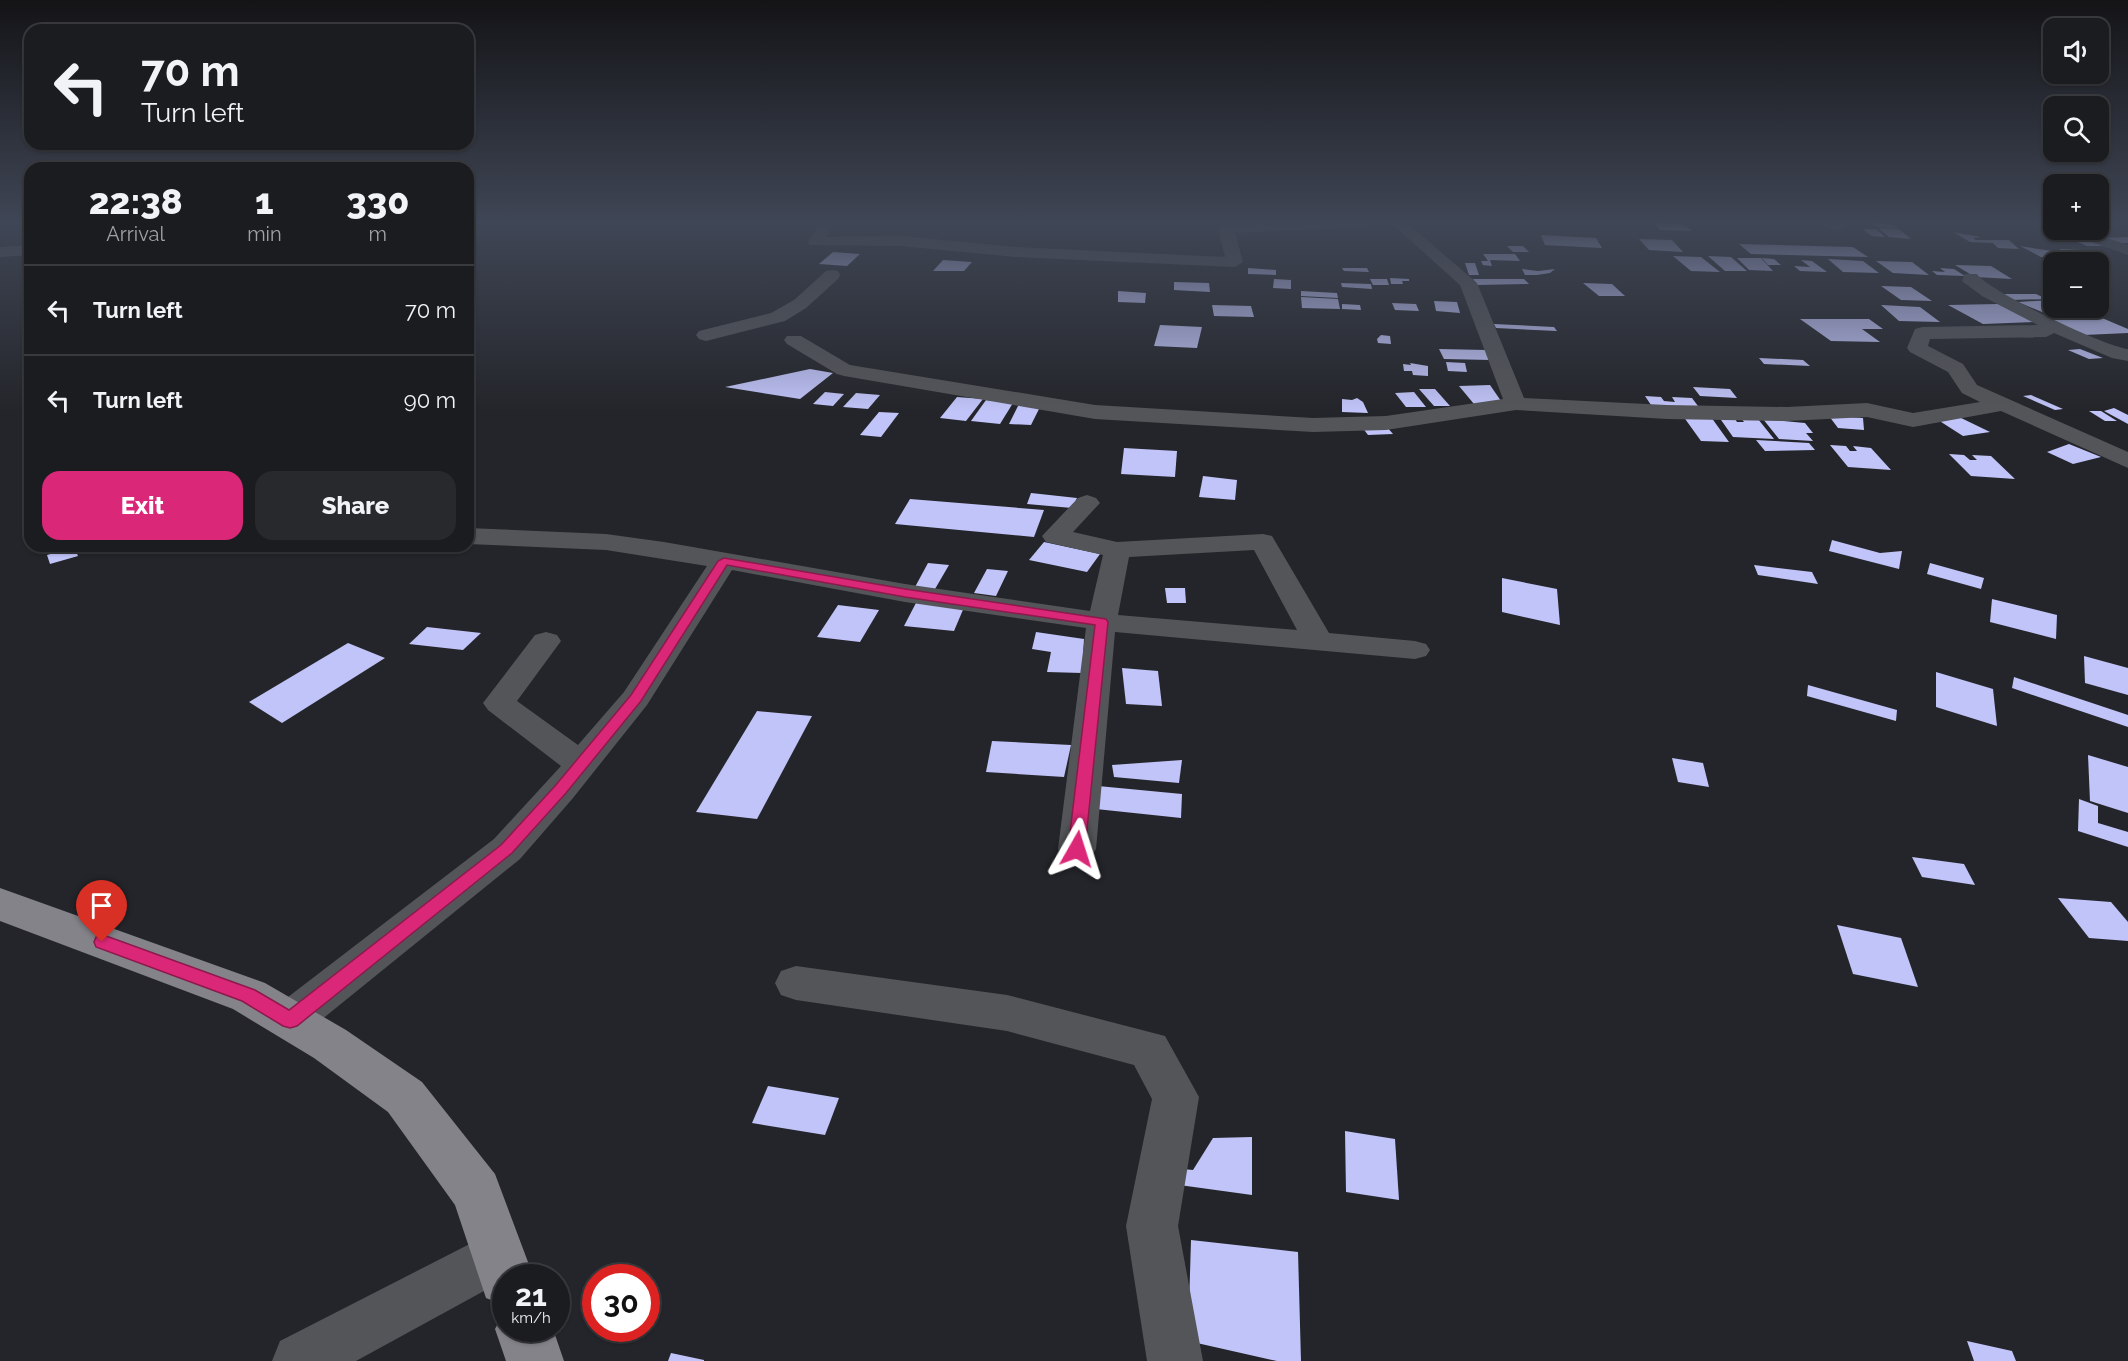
<!DOCTYPE html>
<meta charset="utf-8">
<style>
:root{--surface:#1b1c20;--page:#28292d;--text:#f1f3f6;--muted:#a0a1a5;--line:#393a3e;--accent:#db2777}
body{margin:0;font-family:Raleway,sans-serif;background:var(--page);color:var(--text);height:100vh;display:flex;flex-direction:column;font-size:22px;white-space:nowrap}
*{box-sizing:border-box;margin:0}
p{font-size:20px;color:var(--muted)}
.icon{flex:none;width:33px;height:33px;fill:none;stroke:currentColor;stroke-width:2;stroke-linecap:round;stroke-linejoin:round}
.map{position:relative;flex:1;overflow:hidden}
.sheet{position:absolute;left:24px;top:162px;width:450px;height:390px;display:flex;flex-direction:column;background:var(--surface);border-radius:18px;box-shadow:0 2px 4px #0004,0 0 0 2px var(--line)}
.sheet>*{flex:none}
.top-card{position:absolute;left:24px;top:24px;width:450px;height:126px;border-radius:18px;box-shadow:0 2px 4px #0004,0 0 0 2px var(--line);background:#1b1c20;color:var(--text);overflow:hidden}
.tools{position:absolute;left:2043px;top:18px;display:grid;gap:12px}
.tools a{display:grid;place-items:center;width:66px;height:66px;border-radius:12px;background:var(--surface);box-shadow:0 2px 4px #0004,0 0 0 2px var(--line);font-size:30px}
.speed{position:absolute;left:492px;top:1264px;display:flex;gap:12px;font-size:30px;font-weight:700;text-align:center}
.speed>*{display:grid;place-content:center;width:78px;height:78px;border-radius:50%;background:var(--surface);box-shadow:0 2px 4px #0004,0 0 0 2px var(--line);line-height:1}
.speed small{font-size:15px;font-weight:400}
.speed .limit{border:9px solid #d22;background:#fff;color:#111}
.pin{position:absolute;display:grid;place-items:center;width:51px;height:51px;color:#fff;margin:-62px -26px;border-radius:50% 50% 50% 0;rotate:-45deg;box-shadow:0 0 6px #0007}
.pin .icon{rotate:45deg}
.me{position:absolute;width:66px;margin:-33px;rotate:6deg;stroke-linejoin:round;filter:drop-shadow(0 0 4px #0008)}
.turn{display:flex;align-items:center;gap:21px;height:126px;padding:0 18px;font-size:27px}
.turn .icon{width:78px;height:78px;stroke-width:2.5}
.turn b{display:block;font-size:42px;line-height:51px}
.eta{display:flex;justify-content:space-evenly;align-items:center;height:102px;text-align:center}
.eta b{font-size:36px;font-weight:800;line-height:42px}
.action{display:flex;gap:12px;margin-top:auto;padding:12px 18px}
.action a{flex:1;height:69px;border-radius:18px;background:var(--accent);color:#fff;font-size:24px;font-weight:800;line-height:69px;text-align:center}
.action a+a{background:var(--page);color:var(--text)}
ul{padding:0;list-style:none}
li{display:flex;align-items:center;gap:18px;height:90px;padding:0 18px;border-top:2px solid var(--line)}
li div{flex:1}
li b{display:block;font-size:22px}
li em{font-style:normal}
.map>svg:first-child{display:block}
.building{fill:#c1c4f8}
.lines{fill:none;stroke-linecap:round;stroke-linejoin:round}
.minor{fill:#545558;fill-rule:evenodd}
.primary{fill:#838389;fill-rule:evenodd}
.route{fill:#db2777;stroke:#8e194d;stroke-width:1.5}
</style>
<div class="map">
<svg width="2128" height="1361" viewBox="0 0 2128 1361">
<rect width="100%" height="100%" fill="#24252a"/>
<g class="building">
<polygon points="1653,223 1683,224 1692,231 1660,230"/>
<polygon points="1871,223 1892,224 1898,228 1876,227"/>
<polygon points="1878,228 1899,229 1911,239 1889,237"/>
<polygon points="1862,229 1876,229 1885,237 1872,236"/>
<polygon points="1953,232 1981,237 1973,238 1976,240 2009,240 2019,249 1998,248 1993,243 1970,242"/>
<polygon points="1541,235 1596,238 1602,248 1545,245"/>
<polygon points="2066,237 2091,237 2112,246 2087,246"/>
<polygon points="2128,237 2128,243 2116,243 2102,238"/>
<polygon points="1639,239 1672,240 1683,252 1649,250"/>
<polygon points="1739,244 1853,247 1868,257 1751,254"/>
<polygon points="1507,246 1523,246 1529,252 1513,252"/>
<polygon points="2020,246 2052,251 2064,257 2041,257"/>
<polygon points="2059,249 2083,250 2107,261 2082,261"/>
<polygon points="833,252 860,254 847,266 819,264"/>
<polygon points="1483,254 1515,254 1520,261 1490,260 1492,266 1483,265 1481,261 1488,261"/>
<polygon points="1673,256 1701,257 1720,272 1691,271"/>
<polygon points="1708,256 1731,257 1747,271 1725,271"/>
<polygon points="1737,258 1761,258 1773,271 1749,270"/>
<polygon points="1762,258 1774,259 1781,265 1768,265"/>
<polygon points="1828,259 1863,261 1879,273 1843,272"/>
<polygon points="943,260 972,262 964,271 933,271"/>
<polygon points="1801,260 1812,261 1827,272 1800,271 1794,266 1810,267"/>
<polygon points="1876,261 1912,262 1929,275 1893,273"/>
<polygon points="1465,263 1475,263 1479,275 1469,275"/>
<polygon points="1955,265 1991,266 2012,279 1975,277"/>
<polygon points="1248,268 1276,270 1276,275 1248,274"/>
<polygon points="1342,268 1367,268 1369,272 1344,271"/>
<polygon points="1940,268 1954,269 1965,276 1937,275 1932,271 1945,272"/>
<polygon points="1522,269 1538,271 1555,269 1550,273 1537,275 1525,275"/>
<polygon points="1390,278 1409,279 1409,281 1402,281 1403,284 1391,284"/>
<polygon points="1274,279 1291,280 1291,289 1273,288"/>
<polygon points="1370,279 1387,279 1389,285 1373,285"/>
<polygon points="1473,279 1524,279 1529,284 1477,285"/>
<polygon points="1174,282 1209,283 1210,292 1174,290"/>
<polygon points="1341,283 1371,284 1372,289 1342,287"/>
<polygon points="1583,283 1612,284 1625,296 1599,296"/>
<polygon points="1881,286 1911,287 1932,301 1901,300"/>
<polygon points="1118,291 1146,293 1145,303 1118,302"/>
<polygon points="1301,291 1337,293 1338,298 1301,296"/>
<polygon points="2000,294 2036,294 2047,299 2010,300"/>
<polygon points="1301,297 1338,299 1340,309 1302,308"/>
<polygon points="2051,300 2054,301 2054,308 2068,308 2087,315 2054,317 2018,302"/>
<polygon points="1434,301 1457,302 1460,313 1436,311"/>
<polygon points="1392,303 1416,304 1419,311 1395,310"/>
<polygon points="1342,304 1360,305 1361,310 1342,309"/>
<polygon points="1998,304 2034,322 1983,324 1948,305"/>
<polygon points="1212,305 1251,306 1254,317 1214,316"/>
<polygon points="1881,305 1920,307 1940,322 1899,321"/>
<polygon points="2102,318 2128,329 2128,333 2084,335 2051,320"/>
<polygon points="1800,319 1869,319 1883,329 1862,329 1880,342 1831,341"/>
<polygon points="1494,324 1554,327 1557,331 1496,328"/>
<polygon points="1160,325 1202,327 1197,348 1154,346"/>
<polygon points="1381,335 1390,336 1391,344 1378,343 1377,339"/>
<polygon points="1439,349 1486,350 1491,360 1444,359"/>
<polygon points="2080,349 2103,358 2089,359 2068,350"/>
<polygon points="1759,358 1803,360 1810,366 1764,364"/>
<polygon points="1446,362 1465,363 1467,372 1448,371"/>
<polygon points="1410,363 1428,366 1428,376 1413,375 1412,371 1404,371 1403,364 1411,365"/>
<polygon points="810,369 833,373 800,399 725,387"/>
<polygon points="1490,385 1501,401 1474,404 1459,386"/>
<polygon points="1693,387 1730,389 1737,398 1700,396"/>
<polygon points="1419,389 1435,389 1450,406 1434,406"/>
<polygon points="825,392 844,394 833,406 813,404"/>
<polygon points="1414,392 1426,407 1406,407 1395,393"/>
<polygon points="856,393 880,395 868,409 843,407"/>
<polygon points="2031,395 2063,409 2055,410 2023,396"/>
<polygon points="1645,396 1661,397 1664,401 1675,402 1672,397 1692,398 1701,410 1653,408"/>
<polygon points="957,397 983,399 966,421 940,418"/>
<polygon points="1357,398 1363,402 1368,413 1342,412 1342,399 1352,400"/>
<polygon points="986,400 1013,403 1000,424 971,421"/>
<polygon points="1019,404 1040,407 1031,425 1009,424"/>
<polygon points="2114,408 2128,415 2128,424 2104,411"/>
<polygon points="2089,411 2101,411 2117,421 2105,421"/>
<polygon points="879,412 899,413 881,437 860,435"/>
<polygon points="1683,416 1711,417 1729,442 1701,441"/>
<polygon points="1829,416 1863,418 1864,430 1838,428"/>
<polygon points="1957,416 1990,432 1963,436 1938,420"/>
<polygon points="1719,417 1734,417 1737,422 1744,422 1741,418 1758,419 1774,439 1733,437"/>
<polygon points="1763,419 1805,423 1813,433 1806,433 1813,441 1779,439"/>
<polygon points="1386,426 1393,434 1368,435 1362,427"/>
<polygon points="1756,440 1809,443 1815,450 1765,451"/>
<polygon points="2069,444 2101,457 2073,464 2047,452"/>
<polygon points="1830,445 1846,446 1850,451 1857,451 1853,446 1871,448 1891,470 1848,467"/>
<polygon points="1124,448 1177,451 1175,477 1121,474"/>
<polygon points="1949,454 1964,455 1970,460 1977,460 1972,455 1991,456 2015,479 1971,476"/>
<polygon points="1203,476 1237,480 1235,500 1199,497"/>
<polygon points="1031,493 1077,498 1072,508 1027,504"/>
<polygon points="910,499 1044,510 1034,537 895,524"/>
<polygon points="1832,540 1880,553 1902,551 1899,569 1829,551"/>
<polygon points="1044,542 1100,554 1087,572 1029,560"/>
<polygon points="74,547 78,556 50,564 47,555"/>
<polygon points="928,563 949,565 935,589 915,587"/>
<polygon points="1930,563 1984,578 1981,589 1927,574"/>
<polygon points="1754,565 1812,572 1818,584 1758,575"/>
<polygon points="987,569 1008,571 996,596 974,593"/>
<polygon points="1502,578 1557,589 1560,625 1502,612"/>
<polygon points="1165,588 1185,588 1186,603 1167,603"/>
<polygon points="1992,599 2057,615 2056,639 1990,622"/>
<polygon points="917,601 965,605 954,631 904,626"/>
<polygon points="838,605 879,610 860,642 817,637"/>
<polygon points="427,627 481,633 463,650 409,644"/>
<polygon points="1036,632 1084,639 1082,673 1047,672 1051,652 1032,649"/>
<polygon points="348,643 385,658 282,723 249,702"/>
<polygon points="2084,656 2128,668 2128,695 2085,683"/>
<polygon points="1122,668 1158,671 1162,706 1126,704"/>
<polygon points="1936,672 1993,689 1997,726 1936,707"/>
<polygon points="2014,677 2128,715 2128,727 2012,688"/>
<polygon points="1808,685 1897,710 1896,721 1807,696"/>
<polygon points="757,711 812,716 757,819 696,812"/>
<polygon points="992,741 1071,745 1064,777 986,772"/>
<polygon points="2088,755 2128,767 2128,813 2090,801"/>
<polygon points="1672,758 1703,763 1709,787 1678,782"/>
<polygon points="1182,760 1179,783 1114,777 1112,765"/>
<polygon points="1098,786 1182,794 1181,818 1096,809"/>
<polygon points="2079,799 2098,806 2098,823 2128,832 2128,847 2078,831"/>
<polygon points="1912,857 1964,864 1975,885 1922,877"/>
<polygon points="2058,898 2111,902 2128,922 2128,941 2089,938"/>
<polygon points="1837,925 1901,938 1918,987 1853,974"/>
<polygon points="768,1086 839,1098 825,1135 752,1123"/>
<polygon points="1345,1131 1395,1139 1399,1200 1346,1192"/>
<polygon points="1252,1137 1252,1195 1172,1184 1172,1168 1193,1170 1213,1138"/>
<polygon points="1191,1240 1298,1252 1301,1361 1277,1361 1188,1341"/>
<polygon points="1967,1341 2012,1351 2016,1361 1974,1361"/>
<polygon points="671,1353 704,1360 704,1361 668,1361"/>
</g>
<g class="lines">
<g class="minor">
<polygon points="820,222 835,222 826,237 901,236 1016,247 1225,257 1218,229 1226,224 1374,222 1366,227 1235,233 1243,262 1235,267 1016,257 901,246 810,245 808,242"/>
<path d="M1390 222H1406L1477 283 1524 398 1667 405 1787 407 1867 403 1913 413 1980 402 1962 393 1948 372 1910 352 1907 348 1915 329 1922 327 2038 325 1982 296 1962 281 1965 274H1977C1988 291 2106 347 2128 349V361L2112 358 2054 333 2046 337 1930 339 1928 346 1963 364 1977 385 2128 452V468L2001 411 1913 427 1867 417 1787 421 1667 419 1516 410 1386 430 1313 432 1095 419 844 376 837 374 787 344 784 340 787 336H801L850 365 1095 405 1313 418 1386 416 1503 399 1460 285Z"/>
<polygon points="1818,222 1841,222 1846,226 1838,231 1821,225"/>
<polygon points="2063,230 2084,230 2128,245 2128,255 2066,233"/>
<polygon points="30,245 30,255 0,257 0,247"/>
<polygon points="832,270 838,271 840,275 838,279 806,308 785,321 706,341 699,339 696,335 699,331 771,313 794,300 826,271"/>
<path d="M1087 495 1096 498 1100 503 1073 532 1117 542 1263 534 1272 536 1329 633 1415 641 1426 644 1430 650 1426 656 1415 659 1115 632 1096 849 1090 859 1077 862 1064 859 1058 849 1086 628 905 602 732 570 647 705 573 798 520 859 305 1033 290 1038 275 1033 268 1020 275 1007 494 839 561 766 488 710 483 703 535 635 546 632 557 635 561 641 517 701 578 745 624 692 707 566 606 550 468 544V528L606 534 664 542 905 584 1090 611 1103 555 1046 542 1042 536 1078 498ZM1254 550 1297 630 1118 615 1129 557Z"/>
<polygon points="796,966 1007,995 1165,1036 1199,1097 1178,1226 1203,1361 1147,1361 1126,1226 1152,1099 1134,1065 1007,1031 796,1000 781,995 775,983 781,971"/>
<polygon points="499,1229 517,1237 525,1255 517,1273 356,1361 272,1361 280,1341"/>
</g>
<g class="primary">
<polygon points="0,888 265,983 346,1030 422,1082 495,1174 534,1278 506,1278 506,1306 486,1298 455,1205 388,1112 314,1058 233,1009 0,921"/>
<polygon points="506,1308 506,1329 553,1329 564,1361 506,1361 495,1329"/>
</g>
</g>
<linearGradient id="sky" x2="0" y2="1"><stop stop-color="#141417"/><stop offset="0.54" stop-color="#3f4655"/><stop offset="1" stop-color="#3f4655" stop-opacity="0"/></linearGradient>
<rect width="2128" height="412" fill="url(#sky)"/>
<polygon class="route" points="724,558 905,589 1106,619 1108,622 1085,849 1082,853 1071,853 1068,849 1095,625 905,597 727,565 641,701 566,793 512,853 297,1026 290,1028 283,1026 242,1001 96,947 94,942 96,937 102,935 109,937 255,990 289,1010 501,845 555,786 631,695 718,561"/>
</svg>
<div class="tools">
<a><svg class="icon" aria-label="sound" viewBox="0 0 24 24"><path d="M4 9h4l5-4v14l-5-4H4zM17 9q2 3 0 6"/></svg></a>
<a><svg class="icon" aria-label="search" viewBox="0 0 24 24"><circle cx="10" cy="10" r="6"/><path d="M15 15l6 6"/></svg></a>
<a>+</a>
<a>−</a>
</div>
<div class="speed"><div>21<small>km/h</small></div><div class="limit">30</div></div>
<div class="pin" style="left:102px;top:942px;background:#d93025"><svg class="icon" aria-label="arrive" viewBox="0 0 24 24"><path d="M6 21V4h12l-3 4 3 4H6"/></svg></div>
<svg class="me" style="left:1077px;top:849px" viewBox="-20 -20 40 40"><path d="M0-17L14 15 0 8-14 15z" fill="#db2777" stroke="#fff" stroke-width="4"/></svg>
<div class="top-card">
<div class="turn"><svg class="icon" aria-label="left" viewBox="0 0 24 24"><path d="M17 20v-9H6M10 6l-5 5 5 5"/></svg><div><b>70 m</b>Turn left</div></div>
</div>
<section class="sheet">
<div class="eta">
<div><b>22:38</b><p>Arrival</p></div>
<div><b>1</b><p>min</p></div>
<div><b>330</b><p>m</p></div>
</div>
<ul>
<li><svg class="icon" aria-label="left" viewBox="0 0 24 24"><path d="M17 20v-9H6M10 6l-5 5 5 5"/></svg><div><b>Turn left</b></div><em>70 m</em></li>
<li><svg class="icon" aria-label="left" viewBox="0 0 24 24"><path d="M17 20v-9H6M10 6l-5 5 5 5"/></svg><div><b>Turn left</b></div><em>90 m</em></li>
</ul>
<div class="action"><a>Exit</a><a>Share</a></div>
</section>
</div>
